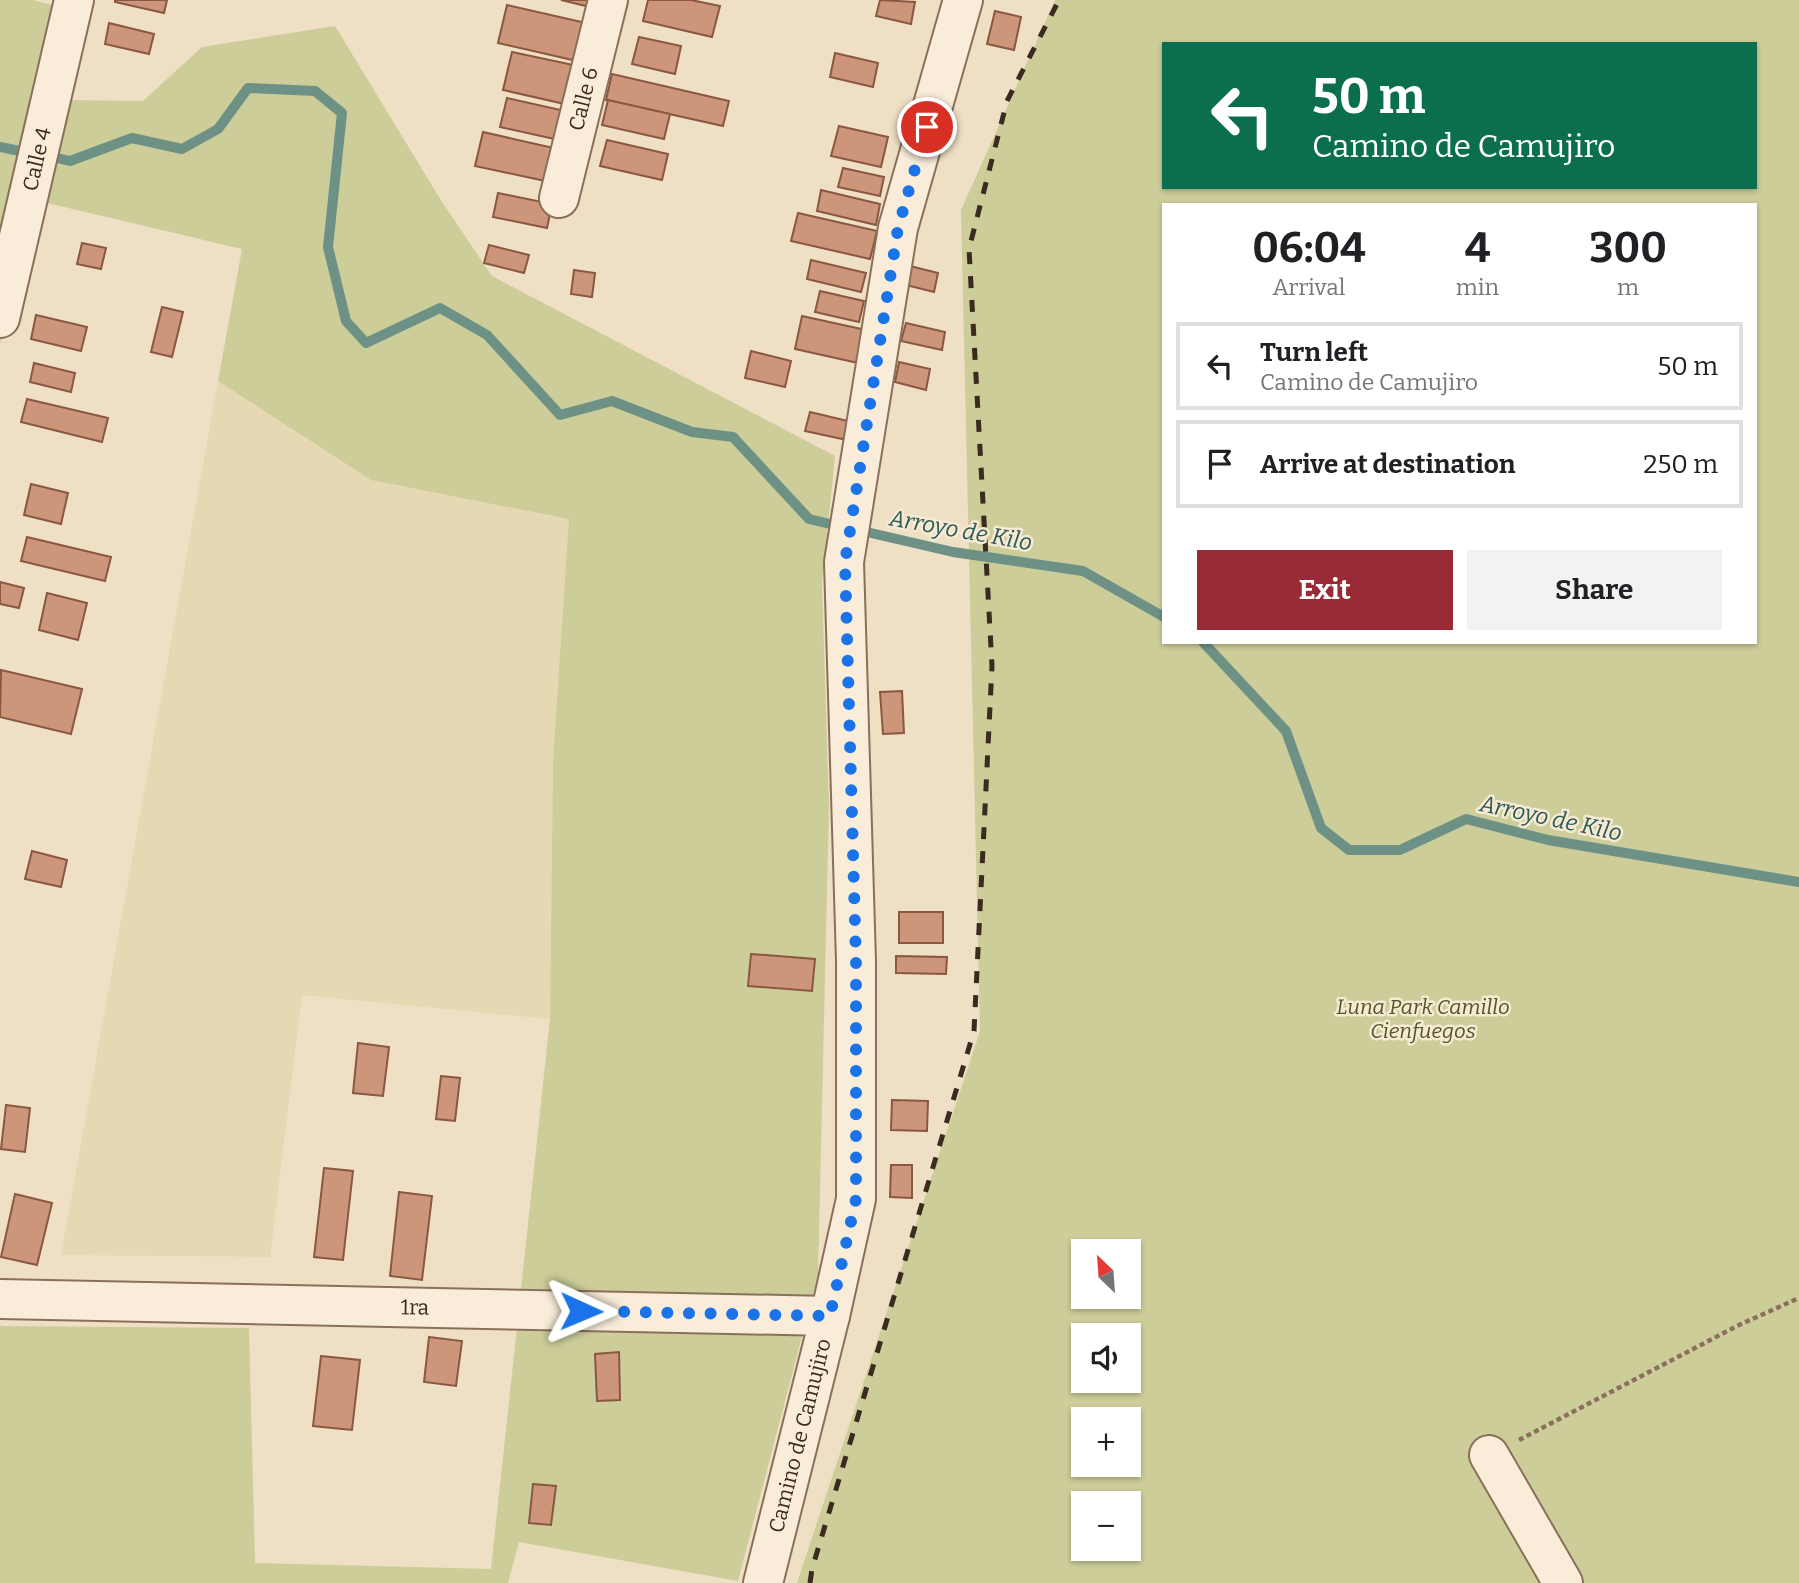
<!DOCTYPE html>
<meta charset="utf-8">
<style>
:root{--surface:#fff;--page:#f2f2f2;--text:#202124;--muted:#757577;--line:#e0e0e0;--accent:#9a2a35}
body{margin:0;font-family:Bitter,serif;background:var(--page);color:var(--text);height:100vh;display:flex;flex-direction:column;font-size:26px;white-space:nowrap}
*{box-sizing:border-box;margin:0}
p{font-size:23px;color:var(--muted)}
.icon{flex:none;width:38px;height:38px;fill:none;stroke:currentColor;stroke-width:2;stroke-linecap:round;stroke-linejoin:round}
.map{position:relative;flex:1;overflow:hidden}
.details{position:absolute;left:1162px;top:203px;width:595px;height:441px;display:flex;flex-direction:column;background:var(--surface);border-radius:0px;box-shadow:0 2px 5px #0004}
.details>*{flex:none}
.guide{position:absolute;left:1162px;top:42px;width:595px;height:147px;border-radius:0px;box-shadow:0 2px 5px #0004;background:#0b6e4f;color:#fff;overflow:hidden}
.needle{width:46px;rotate:335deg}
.buttons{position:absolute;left:1071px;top:1239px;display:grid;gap:14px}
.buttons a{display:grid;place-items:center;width:70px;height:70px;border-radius:0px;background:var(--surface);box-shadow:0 2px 5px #0004;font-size:35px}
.pin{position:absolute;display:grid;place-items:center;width:60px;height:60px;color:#fff;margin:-30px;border:4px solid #fff;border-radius:50%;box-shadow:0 2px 7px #0007}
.me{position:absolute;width:77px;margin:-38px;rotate:91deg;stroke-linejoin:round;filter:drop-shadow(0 0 5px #0008)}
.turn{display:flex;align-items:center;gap:24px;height:147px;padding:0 35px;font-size:32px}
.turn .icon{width:91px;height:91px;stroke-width:2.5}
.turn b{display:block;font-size:49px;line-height:60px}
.eta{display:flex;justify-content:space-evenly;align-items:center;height:119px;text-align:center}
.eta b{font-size:42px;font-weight:700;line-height:49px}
.cta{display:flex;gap:14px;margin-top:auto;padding:14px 35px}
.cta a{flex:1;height:80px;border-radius:0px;background:var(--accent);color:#fff;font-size:28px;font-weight:700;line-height:80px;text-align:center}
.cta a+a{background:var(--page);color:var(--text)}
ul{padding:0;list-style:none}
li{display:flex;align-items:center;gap:21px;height:88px;margin:0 14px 10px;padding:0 21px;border:4px solid var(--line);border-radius:0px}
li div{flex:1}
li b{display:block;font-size:26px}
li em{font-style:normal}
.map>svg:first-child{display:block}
.farmland{fill:#e5d8b3}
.green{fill:#cccd99;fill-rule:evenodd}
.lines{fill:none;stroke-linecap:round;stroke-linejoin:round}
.stream{stroke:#6d9185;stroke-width:10}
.building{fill:#cd967b;stroke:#8a5741;stroke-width:2}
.minor-casing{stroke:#8a705b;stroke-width:42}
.path{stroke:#8a705b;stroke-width:4.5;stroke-dasharray:5 3.5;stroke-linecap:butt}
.minor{stroke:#f9edd9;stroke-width:38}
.rail{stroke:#3a2a1f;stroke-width:5;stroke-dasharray:12 12;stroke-linecap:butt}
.route{stroke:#1a73e8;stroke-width:12;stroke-dasharray:0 21.6}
.labels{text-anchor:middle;stroke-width:5;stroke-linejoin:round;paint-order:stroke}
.street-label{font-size:21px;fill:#3a2a1f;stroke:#f6ead5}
.park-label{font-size:21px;font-style:italic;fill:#4f5725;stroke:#f6ead5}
.water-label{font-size:23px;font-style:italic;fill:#2e5a53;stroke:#f6ead5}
</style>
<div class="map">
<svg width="1799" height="1583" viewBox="0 0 1799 1583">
<rect width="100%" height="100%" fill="#efdfc5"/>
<polygon class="farmland" points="218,381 371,480 569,519 553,760 550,1019 302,995 270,1257 61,1255"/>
<g class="green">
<polygon points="0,0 33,0 73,11 66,100 143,101 202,47 335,26 442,202 492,276 835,456 822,584 829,806 818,1275 738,1581 519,1542 508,1583 0,1583 0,1326 249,1328 255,1563 491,1569 550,1019 553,760 569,519 371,480 218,381 242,249 43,202 0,344"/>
<path d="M1055 0H1799V1583H797L980 1031 961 210ZM1164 44H1755V187H1164ZM1164 205H1755V642H1164ZM1083 1251H1129V1297H1083ZM1083 1335H1129V1381H1083ZM1083 1419H1129V1465H1083ZM1083 1503H1129V1549H1083Z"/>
</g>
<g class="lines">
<g class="stream">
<polyline points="0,147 29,153"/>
<polyline points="44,155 70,161 132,138 182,149 218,129 248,88 315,91 342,113 328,247 346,321 366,343 440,308 487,335 560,415 612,401 692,432 733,437 809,519 843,527"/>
<polyline points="858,530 953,552 1083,571 1164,617"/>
<polyline points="1203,642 1286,731 1321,828 1349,850 1400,850 1466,819 1548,840 1799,882"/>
</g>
</g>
<g class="building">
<polygon points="115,0 167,0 164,13 115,2"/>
<polygon points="561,0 592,0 590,7"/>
<polygon points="648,0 691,0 720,6 712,37 643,21"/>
<polygon points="880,0 915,2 911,24 876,16"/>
<polygon points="507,5 586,23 577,61 498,43"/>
<polygon points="995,11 1021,17 1014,50 987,44"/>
<polygon points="109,23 154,34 149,54 105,44"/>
<polygon points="639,37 681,46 675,74 632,64"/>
<polygon points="512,52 578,66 569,105 503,90"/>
<polygon points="835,53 878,63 873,87 830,77"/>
<polygon points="612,74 729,101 723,126 606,100"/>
<polygon points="507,98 565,111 559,140 500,127"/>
<polygon points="608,100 670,114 664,139 602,125"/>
<polygon points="839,126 888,137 881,167 831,156"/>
<polygon points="483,132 558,149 550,182 475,166"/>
<polygon points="607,140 668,154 662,180 600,166"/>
<polygon points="843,168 884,177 880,196 838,187"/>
<polygon points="821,190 880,204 876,225 817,211"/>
<polygon points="498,193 552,204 547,228 493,217"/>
<polygon points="798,213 877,231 870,259 791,241"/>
<polygon points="82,243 106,248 101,269 77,264"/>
<polygon points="489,245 529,255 524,273 484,263"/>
<polygon points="811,260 866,273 861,292 807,279"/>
<polygon points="910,266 938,273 934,292 906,285"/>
<polygon points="574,270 595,273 592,297 571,294"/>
<polygon points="820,291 864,301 859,322 815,312"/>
<polygon points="162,307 183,312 172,357 151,352"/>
<polygon points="36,315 87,327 81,351 31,339"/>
<polygon points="802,316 866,330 858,363 795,349"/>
<polygon points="906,323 945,332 942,350 901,341"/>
<polygon points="751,351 791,361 785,387 745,378"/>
<polygon points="899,362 930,369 926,390 895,382"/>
<polygon points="34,363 75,373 71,392 30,382"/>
<polygon points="27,399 108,418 102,442 21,422"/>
<polygon points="810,412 852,422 847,440 805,431"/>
<polygon points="31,484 68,493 61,524 24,515"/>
<polygon points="27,537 111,557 105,581 21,561"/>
<polygon points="0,582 24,588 19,608 0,604"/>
<polygon points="47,593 87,603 78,640 39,630"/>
<polygon points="1,670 82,689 71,734 0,717"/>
<polygon points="902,691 904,733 883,734 880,692"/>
<polygon points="32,851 67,860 61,887 25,879"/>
<rect x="899" y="912" width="44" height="31"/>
<polygon points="751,954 815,959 812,991 748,986"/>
<polygon points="896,956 947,957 946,974 896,973"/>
<polygon points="358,1043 389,1047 383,1096 353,1093"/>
<polygon points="441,1076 460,1078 455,1121 436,1119"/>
<polygon points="892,1100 928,1101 927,1131 891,1130"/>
<polygon points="6,1105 30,1108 25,1152 1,1149"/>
<polygon points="891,1165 912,1165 912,1198 890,1197"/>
<polygon points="324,1168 353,1171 343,1260 314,1257"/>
<polygon points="399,1192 432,1196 422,1280 390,1276"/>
<polygon points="15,1194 52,1203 37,1265 1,1257"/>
<polygon points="429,1337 462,1341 456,1386 424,1382"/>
<polygon points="619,1352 620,1400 597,1401 595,1354"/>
<polygon points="321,1356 360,1360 352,1430 313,1426"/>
<polygon points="533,1484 556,1486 551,1525 529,1523"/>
</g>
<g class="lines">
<g class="minor-casing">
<g id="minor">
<path id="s1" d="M559 198 608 0"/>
<path id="s2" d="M0 318 74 0"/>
<path id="s3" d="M0 1299 830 1316"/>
<polyline points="1489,1455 1563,1583"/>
<path id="s4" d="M763 1583 830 1316 856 1199V961L844 562 898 228 963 0"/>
</g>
</g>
<polyline class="path" points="1519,1440 1739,1325 1799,1298"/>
<use href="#minor" class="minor"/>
<polyline class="rail" points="810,1583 812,1569 974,1031 992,666 969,249 1007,101 1059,0"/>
</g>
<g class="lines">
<polyline class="route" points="581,1311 830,1316 856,1199 856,961 845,562 898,228 927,127"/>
</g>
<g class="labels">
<g class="street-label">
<text dy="7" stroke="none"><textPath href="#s1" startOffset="102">Calle 6</textPath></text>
<text dy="7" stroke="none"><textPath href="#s2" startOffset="163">Calle 4</textPath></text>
<text dy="7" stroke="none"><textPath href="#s3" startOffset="415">1ra</textPath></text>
<text dy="7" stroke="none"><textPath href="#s4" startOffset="152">Camino de Camujiro</textPath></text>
</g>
<g class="park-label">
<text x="1423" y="1014">Luna Park Camillo<tspan x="1423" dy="24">Cienfuegos</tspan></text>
</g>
<g class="water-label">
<text transform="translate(961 530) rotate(10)" y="8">Arroyo de Kilo</text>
<text transform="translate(1551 818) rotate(12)" y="8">Arroyo de Kilo</text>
</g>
</g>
</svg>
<div class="buttons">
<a><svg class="needle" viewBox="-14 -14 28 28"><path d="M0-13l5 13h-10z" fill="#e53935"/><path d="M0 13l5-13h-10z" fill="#757577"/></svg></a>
<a><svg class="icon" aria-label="sound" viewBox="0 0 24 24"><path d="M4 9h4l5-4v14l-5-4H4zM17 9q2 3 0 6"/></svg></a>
<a>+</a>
<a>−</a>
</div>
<div class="pin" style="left:927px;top:127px;background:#d93025"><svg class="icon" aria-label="arrive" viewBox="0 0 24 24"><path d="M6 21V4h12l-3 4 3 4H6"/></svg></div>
<svg class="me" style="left:581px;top:1311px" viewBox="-20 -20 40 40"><path d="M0-17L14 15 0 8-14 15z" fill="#1a73e8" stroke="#fff" stroke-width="4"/></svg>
<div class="guide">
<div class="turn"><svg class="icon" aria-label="left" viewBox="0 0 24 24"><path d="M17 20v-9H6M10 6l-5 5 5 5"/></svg><div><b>50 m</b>Camino de Camujiro</div></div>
</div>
<section class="details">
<div class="eta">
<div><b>06:04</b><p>Arrival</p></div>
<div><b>4</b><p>min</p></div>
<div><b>300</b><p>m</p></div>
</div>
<ul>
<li><svg class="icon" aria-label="left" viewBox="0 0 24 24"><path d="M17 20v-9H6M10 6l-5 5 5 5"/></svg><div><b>Turn left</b><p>Camino de Camujiro</p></div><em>50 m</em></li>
<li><svg class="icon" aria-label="arrive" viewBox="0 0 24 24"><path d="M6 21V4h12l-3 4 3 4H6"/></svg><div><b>Arrive at destination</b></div><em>250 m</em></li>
</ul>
<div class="cta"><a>Exit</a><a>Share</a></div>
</section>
</div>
